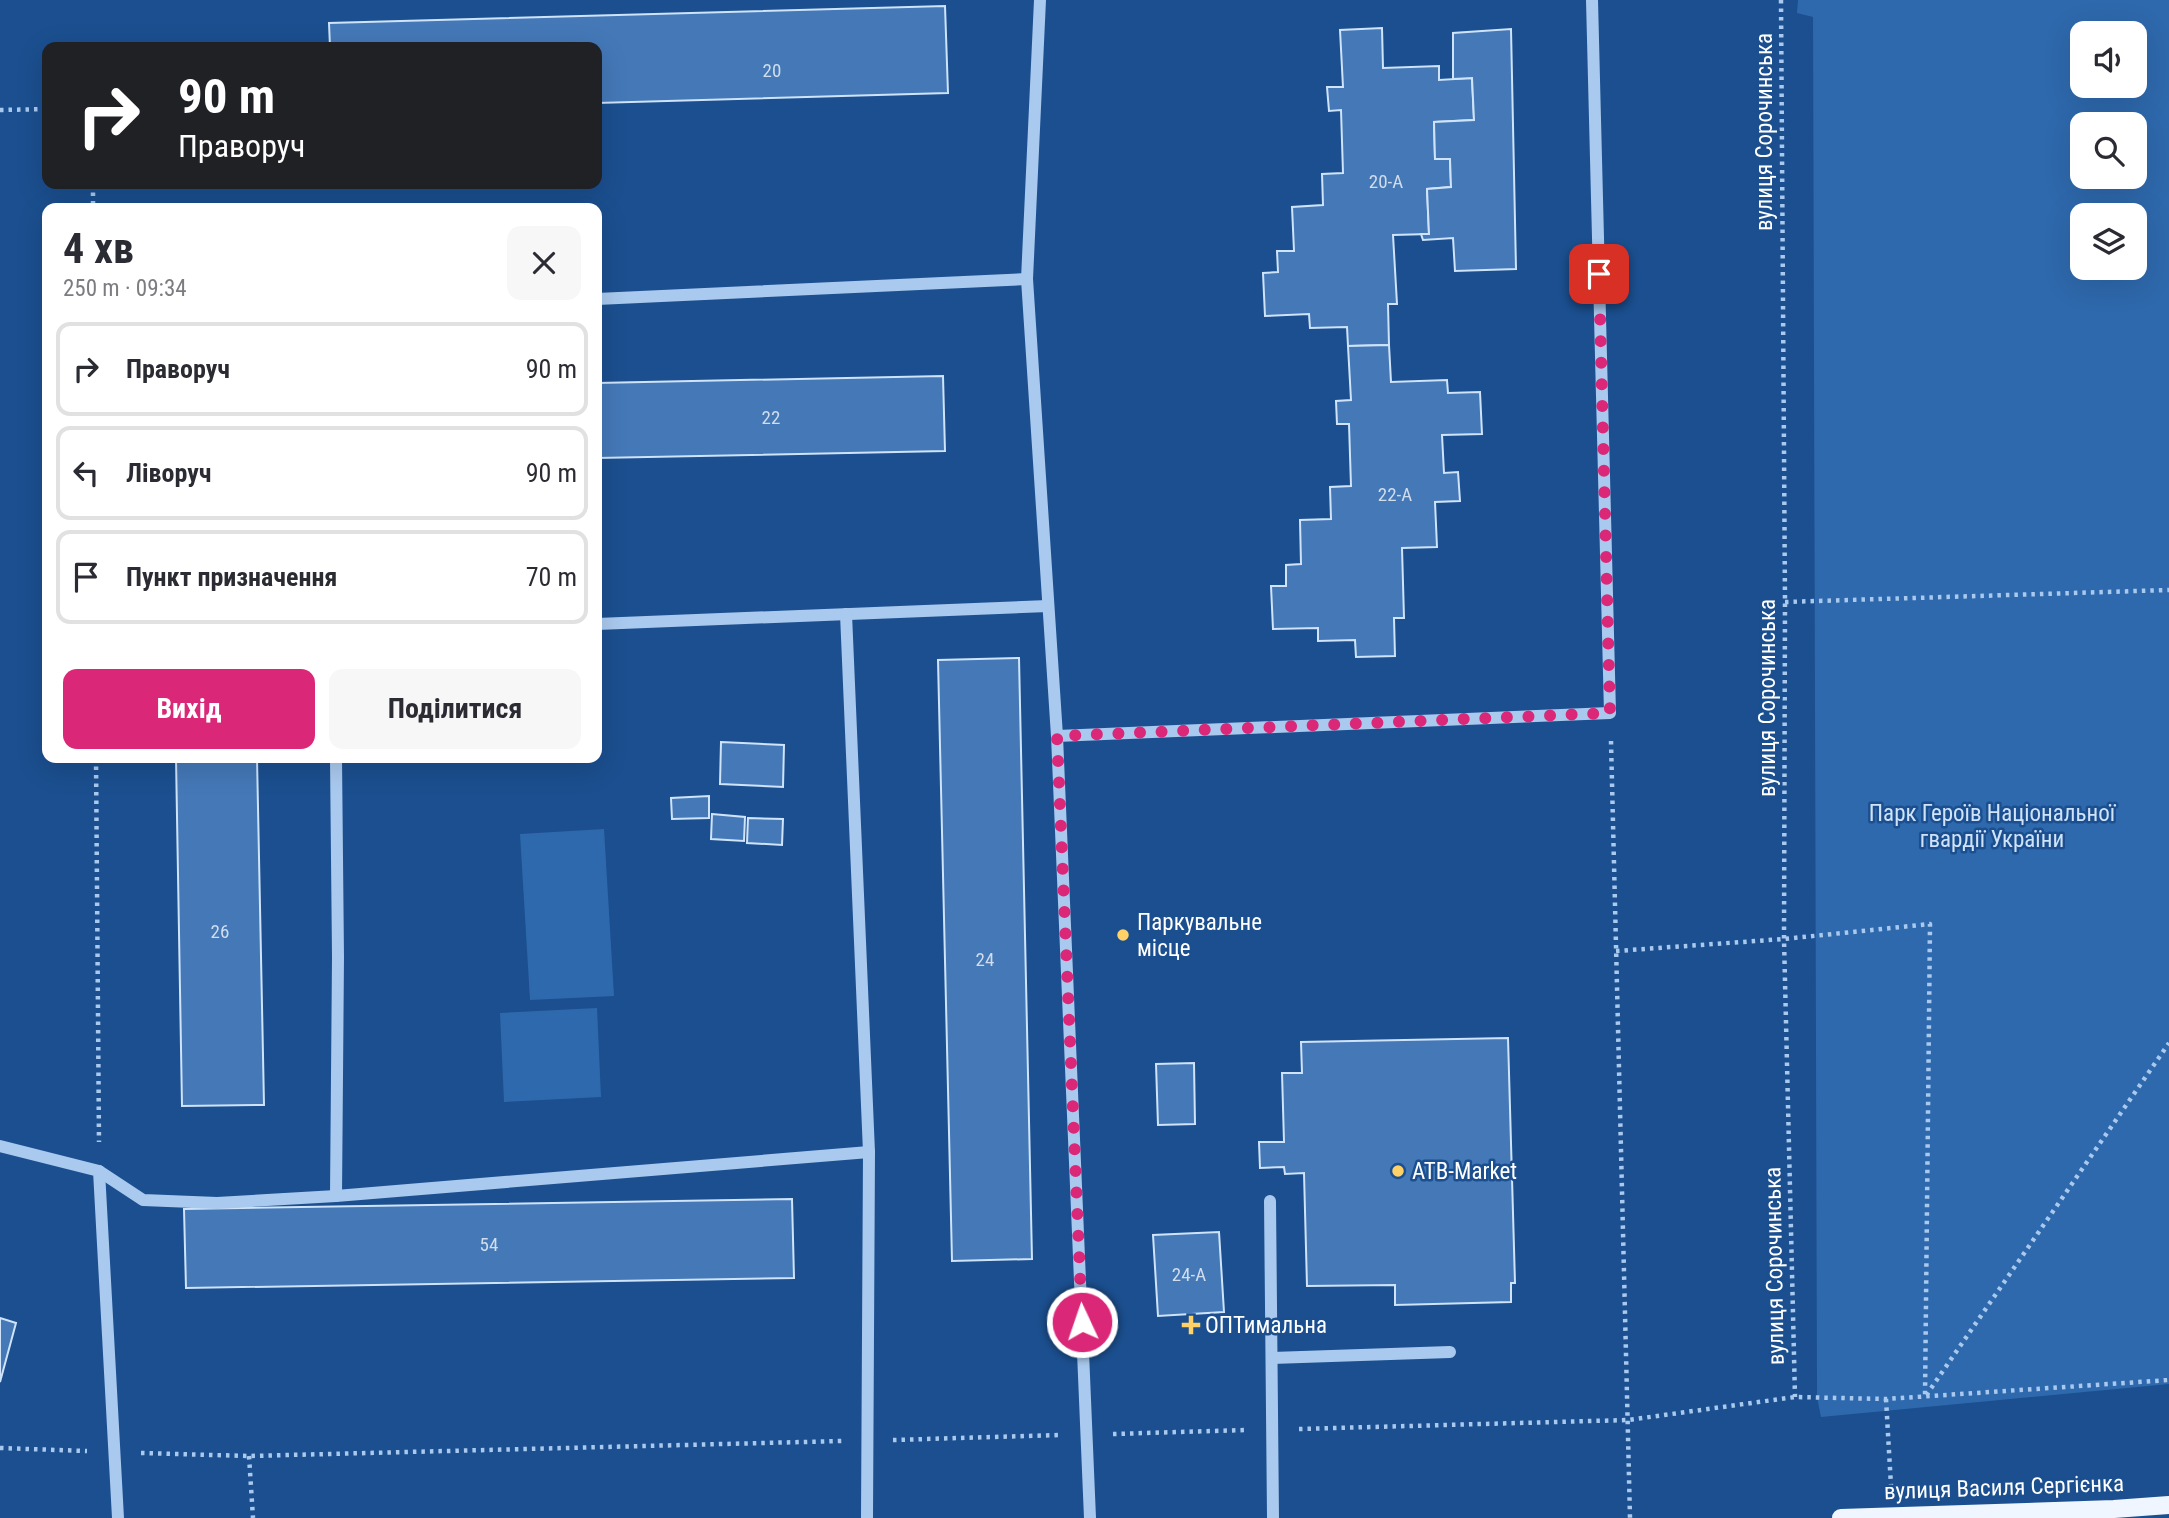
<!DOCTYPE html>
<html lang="uk">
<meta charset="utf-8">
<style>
:root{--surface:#fff;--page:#f7f7f7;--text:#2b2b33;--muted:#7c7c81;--line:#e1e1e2;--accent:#db2777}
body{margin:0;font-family:"Roboto Condensed",sans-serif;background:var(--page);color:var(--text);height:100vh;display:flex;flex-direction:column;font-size:26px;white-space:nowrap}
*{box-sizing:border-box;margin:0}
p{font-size:23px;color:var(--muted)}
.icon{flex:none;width:38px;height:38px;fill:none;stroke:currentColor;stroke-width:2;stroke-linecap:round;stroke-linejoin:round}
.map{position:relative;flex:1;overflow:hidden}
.details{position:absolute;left:42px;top:203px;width:560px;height:560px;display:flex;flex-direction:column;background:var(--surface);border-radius:14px;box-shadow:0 7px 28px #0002}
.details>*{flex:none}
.banner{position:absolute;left:42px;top:42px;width:560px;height:147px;border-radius:14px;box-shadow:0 7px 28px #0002;background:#202124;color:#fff;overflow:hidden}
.fabs{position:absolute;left:2070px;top:21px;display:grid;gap:14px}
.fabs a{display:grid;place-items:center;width:77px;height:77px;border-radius:14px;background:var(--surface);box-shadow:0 7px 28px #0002;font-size:35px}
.pin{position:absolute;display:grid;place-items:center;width:60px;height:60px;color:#fff;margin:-30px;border-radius:14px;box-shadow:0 4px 10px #0006}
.me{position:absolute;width:77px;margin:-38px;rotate:357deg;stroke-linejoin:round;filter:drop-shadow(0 0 5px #0008)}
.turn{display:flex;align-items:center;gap:24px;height:147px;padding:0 21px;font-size:32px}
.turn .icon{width:91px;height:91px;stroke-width:2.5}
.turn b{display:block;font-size:49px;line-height:60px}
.round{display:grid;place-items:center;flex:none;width:74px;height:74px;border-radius:14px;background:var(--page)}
.headline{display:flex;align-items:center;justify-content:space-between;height:119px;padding:0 21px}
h1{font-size:42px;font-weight:700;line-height:52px}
.button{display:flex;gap:14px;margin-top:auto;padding:14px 21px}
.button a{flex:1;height:80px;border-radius:14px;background:var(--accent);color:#fff;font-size:28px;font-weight:700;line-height:80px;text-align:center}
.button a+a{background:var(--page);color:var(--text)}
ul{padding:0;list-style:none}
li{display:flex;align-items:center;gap:21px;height:94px;margin:0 14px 10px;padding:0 7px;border:4px solid var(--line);border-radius:14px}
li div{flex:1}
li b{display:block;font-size:26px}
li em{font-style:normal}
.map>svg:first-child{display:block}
.green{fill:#2e69ad;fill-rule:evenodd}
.building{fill:#4478b7;stroke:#cfe3fa;stroke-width:2}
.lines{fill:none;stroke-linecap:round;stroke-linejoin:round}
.path{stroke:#a9c9ee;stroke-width:4.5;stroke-dasharray:3.5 5;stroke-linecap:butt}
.minor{stroke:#a9c9ee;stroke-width:12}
.major{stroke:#f0f6ff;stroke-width:18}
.route{stroke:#db2777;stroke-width:12;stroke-dasharray:0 21.6}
.poi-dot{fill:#ffd166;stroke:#1b4f8f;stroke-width:2.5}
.labels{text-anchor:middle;stroke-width:5;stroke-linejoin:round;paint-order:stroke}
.number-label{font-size:19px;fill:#d0dded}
.street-label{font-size:23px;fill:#fff;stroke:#1b4f8f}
.park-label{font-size:23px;fill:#cfe3fa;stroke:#1b4f8f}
.poi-label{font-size:23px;fill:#fff;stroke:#1b4f8f;text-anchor:start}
</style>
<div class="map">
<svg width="2169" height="1518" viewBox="0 0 2169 1518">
<rect width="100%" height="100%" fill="#1b4f8f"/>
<g class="green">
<path d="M1798 0H2169V1384L1821 1417 1817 1397 1813 17 1797 13ZM2135 33V86H2082V33ZM2135 124V177H2082V124ZM2082 215H2135V268H2082Z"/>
<polygon points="604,829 614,996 530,1000 520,834"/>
<polygon points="597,1008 601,1097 504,1102 500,1013"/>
</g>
<g class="building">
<polygon points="945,6 948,93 597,103 597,47 330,47 329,23"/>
<polygon points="1382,28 1383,68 1439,66 1439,80 1472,78 1474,120 1434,122 1435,159 1450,159 1451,187 1427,189 1429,234 1393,235 1397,304 1388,304 1389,345 1348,346 1347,327 1310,328 1309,314 1265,316 1263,273 1278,272 1277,251 1294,251 1292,207 1323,205 1322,174 1343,173 1341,110 1329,111 1327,87 1343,87 1340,30"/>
<polygon points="1511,29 1516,269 1455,271 1453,238 1423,240 1421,234 1429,234 1427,189 1451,187 1450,159 1435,159 1434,122 1474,120 1472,78 1453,79 1453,33"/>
<polygon points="1389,345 1391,382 1447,380 1448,393 1480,392 1482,434 1442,435 1444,473 1458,472 1460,501 1435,502 1437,547 1402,548 1404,618 1394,618 1395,656 1356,657 1355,640 1318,641 1318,628 1273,629 1271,586 1286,586 1286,565 1301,564 1300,520 1331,519 1330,487 1351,486 1349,424 1337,424 1336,401 1351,400 1348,346"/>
<polygon points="943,376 945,451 597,458 597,383"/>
<polygon points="1019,658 1032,1259 952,1261 938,660"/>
<polygon points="721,742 784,745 783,787 720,784"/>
<polygon points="176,758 257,758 264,1105 182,1106"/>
<polygon points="709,796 709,818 672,819 671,798"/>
<polygon points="712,814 745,817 744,841 711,839"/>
<polygon points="748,818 783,819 782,845 747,843"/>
<polygon points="1508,1038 1515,1283 1511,1283 1511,1302 1395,1305 1395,1285 1307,1286 1304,1173 1285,1174 1284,1167 1260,1168 1259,1142 1284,1142 1282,1073 1302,1073 1301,1042"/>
<polygon points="1194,1063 1195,1124 1158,1125 1156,1064"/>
<polygon points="792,1199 794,1278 186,1288 184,1209"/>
<polygon points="1219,1232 1224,1312 1158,1316 1153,1235"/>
<polygon points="0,1318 16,1323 0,1382"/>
</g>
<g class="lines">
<g class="path">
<polyline points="1781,0 1785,602 1784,939 1795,1397"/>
<polyline points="0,110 47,109"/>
<polyline points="93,184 93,208"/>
<polyline points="1785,602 2169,590"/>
<polyline points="1611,741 1630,1518"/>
<polyline points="96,758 99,1142"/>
<polyline points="1616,951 1784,939 1930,924 1925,1397 2169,1043"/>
<polyline points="1886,1399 1891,1486"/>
<polyline points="1299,1429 1628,1420 1795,1397 1886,1399 2169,1380"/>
<polyline points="1113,1434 1245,1430"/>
<polyline points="893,1440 1059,1435"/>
<polyline points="0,1448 87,1451"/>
<polyline points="141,1453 249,1456 842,1441"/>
<polyline points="249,1456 253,1518"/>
</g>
<g class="minor">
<polyline points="1040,0 1027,279 1057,736 1090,1518"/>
<polyline points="597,299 1027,279"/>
<polyline points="597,624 1048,606"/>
<polyline points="1057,736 1610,713 1592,0"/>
<polyline points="336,758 338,957 336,1196 869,1152 846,614"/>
<polyline points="0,1146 99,1171 118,1518"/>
<polyline points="99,1171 143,1200 217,1203 336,1196"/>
<polyline points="1270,1201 1273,1518"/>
<polyline points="1272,1358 1450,1352"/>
<polyline points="867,1518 869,1152"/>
</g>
<polyline class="major" points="1841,1518 2114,1509 2169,1505"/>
</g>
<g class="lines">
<polyline class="route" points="1082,1322 1057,736 1610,713 1599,274"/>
</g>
<g class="poi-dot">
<circle cx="1123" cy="935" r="7"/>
<circle cx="1398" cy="1171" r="7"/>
<path d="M1187.5 1314.5h7v7h7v7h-7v7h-7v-7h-7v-7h7z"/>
</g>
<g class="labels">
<g class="number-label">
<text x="772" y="77">20</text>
<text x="1386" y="188">20-А</text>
<text x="771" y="424">22</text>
<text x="1395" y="501">22-А</text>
<text x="220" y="938">26</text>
<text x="985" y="966">24</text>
<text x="489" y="1251">54</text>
<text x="1189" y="1281">24-А</text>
</g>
<g class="street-label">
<text transform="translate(1764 132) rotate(-90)" y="8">вулиця Сорочинська</text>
<text transform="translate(1767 698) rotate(-90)" y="8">вулиця Сорочинська</text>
<text transform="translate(1774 1266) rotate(-91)" y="8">вулиця Сорочинська</text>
<text transform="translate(2004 1487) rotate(-2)" y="8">вулиця Василя Сергієнка</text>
</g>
<g class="park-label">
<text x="1992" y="821">Парк Героїв Національної<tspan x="1992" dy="26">гвардії України</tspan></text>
</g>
<g class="poi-label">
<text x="1137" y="930">Паркувальне<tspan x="1137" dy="26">місце</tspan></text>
<text x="1412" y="1179">ATB-Market</text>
<text x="1205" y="1333">ОПТимальна</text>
</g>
</g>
</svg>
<div class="fabs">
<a><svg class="icon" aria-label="sound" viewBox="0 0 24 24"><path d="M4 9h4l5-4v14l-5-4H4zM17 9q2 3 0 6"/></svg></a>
<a><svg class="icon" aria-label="search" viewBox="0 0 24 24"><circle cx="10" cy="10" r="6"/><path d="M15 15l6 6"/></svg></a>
<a><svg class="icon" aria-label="layers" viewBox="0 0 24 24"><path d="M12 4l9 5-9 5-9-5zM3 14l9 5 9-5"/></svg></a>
</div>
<div class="pin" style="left:1599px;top:274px;background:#d93025"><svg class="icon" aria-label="arrive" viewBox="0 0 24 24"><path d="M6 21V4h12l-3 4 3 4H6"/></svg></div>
<svg class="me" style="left:1082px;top:1322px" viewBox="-20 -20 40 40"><circle r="17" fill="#db2777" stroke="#fff" stroke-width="3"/><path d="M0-11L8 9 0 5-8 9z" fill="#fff"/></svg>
<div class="banner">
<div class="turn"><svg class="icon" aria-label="right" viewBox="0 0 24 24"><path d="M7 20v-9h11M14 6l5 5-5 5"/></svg><div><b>90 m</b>Праворуч</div></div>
</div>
<section class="details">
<div class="headline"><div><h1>4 хв</h1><p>250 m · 09:34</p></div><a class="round"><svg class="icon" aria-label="close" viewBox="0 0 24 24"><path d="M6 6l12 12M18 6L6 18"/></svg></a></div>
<ul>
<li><svg class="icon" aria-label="right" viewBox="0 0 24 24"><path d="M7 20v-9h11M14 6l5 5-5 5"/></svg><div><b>Праворуч</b></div><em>90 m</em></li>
<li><svg class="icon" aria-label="left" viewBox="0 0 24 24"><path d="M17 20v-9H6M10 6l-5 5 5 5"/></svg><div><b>Ліворуч</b></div><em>90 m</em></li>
<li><svg class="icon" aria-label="arrive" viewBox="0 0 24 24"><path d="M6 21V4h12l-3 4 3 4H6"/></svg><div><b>Пункт призначення</b></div><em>70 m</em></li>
</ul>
<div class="button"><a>Вихід</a><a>Поділитися</a></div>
</section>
</div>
